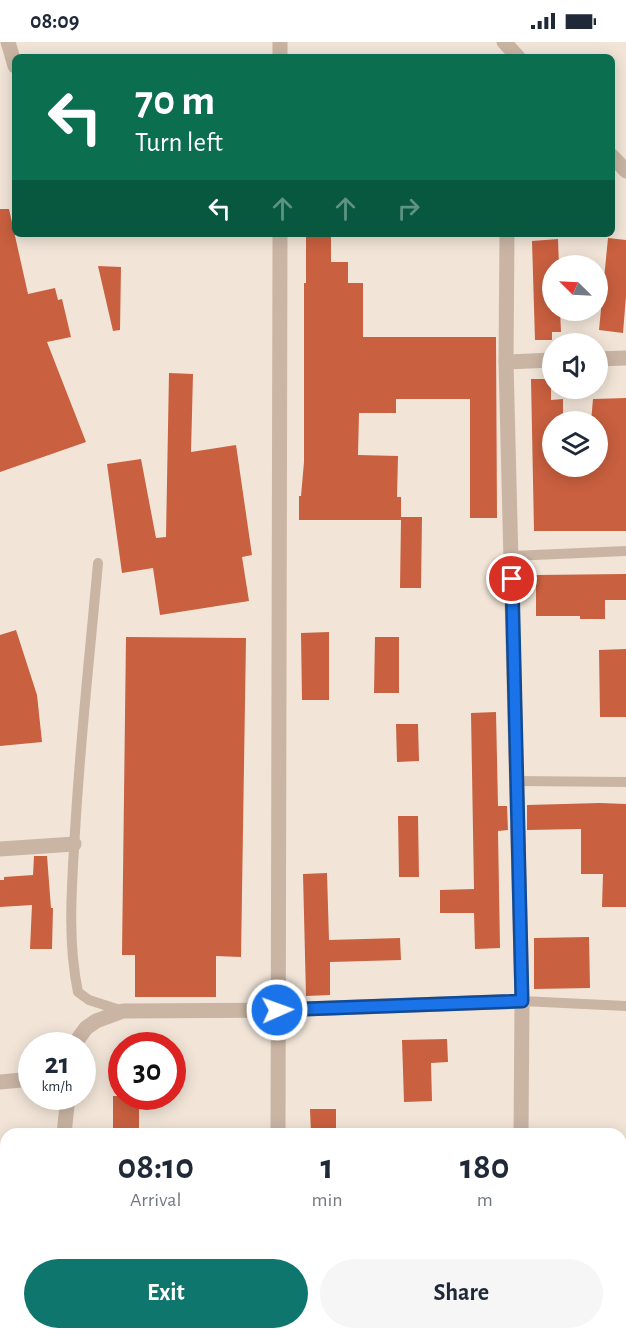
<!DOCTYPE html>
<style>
:root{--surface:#fff;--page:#f6f6f7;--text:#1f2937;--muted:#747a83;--accent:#0f766e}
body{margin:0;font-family:"Alegreya Sans",sans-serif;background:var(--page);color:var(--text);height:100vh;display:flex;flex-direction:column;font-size:22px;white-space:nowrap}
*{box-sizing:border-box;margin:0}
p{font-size:20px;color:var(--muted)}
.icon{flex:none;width:33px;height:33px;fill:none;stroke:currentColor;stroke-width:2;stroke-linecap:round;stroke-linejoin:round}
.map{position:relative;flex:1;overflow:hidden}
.sheet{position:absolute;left:0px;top:1086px;width:627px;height:212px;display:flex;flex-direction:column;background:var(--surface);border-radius:18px 18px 0 0;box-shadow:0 3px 15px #0003}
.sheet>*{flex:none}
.hud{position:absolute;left:12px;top:12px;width:603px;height:183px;border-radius:9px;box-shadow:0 3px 15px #0003;background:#0b6e4f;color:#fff;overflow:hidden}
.needle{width:39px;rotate:294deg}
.buttons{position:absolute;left:542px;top:213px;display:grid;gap:12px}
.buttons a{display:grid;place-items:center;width:66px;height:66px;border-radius:50%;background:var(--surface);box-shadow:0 3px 15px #0003;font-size:30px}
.speed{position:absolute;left:18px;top:990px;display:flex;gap:12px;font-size:30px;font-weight:700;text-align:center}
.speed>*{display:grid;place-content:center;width:78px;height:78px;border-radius:50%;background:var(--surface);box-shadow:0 3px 15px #0003;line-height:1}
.speed small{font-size:15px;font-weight:400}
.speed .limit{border:9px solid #d22;background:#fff;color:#111}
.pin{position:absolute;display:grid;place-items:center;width:51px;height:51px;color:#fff;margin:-26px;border:3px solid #fff;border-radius:50%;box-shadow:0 2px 6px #0007}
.me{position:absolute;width:66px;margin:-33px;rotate:88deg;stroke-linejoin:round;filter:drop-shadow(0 0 4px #0008)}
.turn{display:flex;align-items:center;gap:21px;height:126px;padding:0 24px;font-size:27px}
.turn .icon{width:78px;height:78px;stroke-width:2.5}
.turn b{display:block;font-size:42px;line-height:51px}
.lanes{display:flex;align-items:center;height:57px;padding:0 24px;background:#0003;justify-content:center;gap:30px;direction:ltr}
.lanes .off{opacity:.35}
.eta{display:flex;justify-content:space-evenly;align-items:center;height:102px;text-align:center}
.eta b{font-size:36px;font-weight:700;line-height:42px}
.action{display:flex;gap:12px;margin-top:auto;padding:12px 24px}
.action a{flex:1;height:69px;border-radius:36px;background:var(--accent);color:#fff;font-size:24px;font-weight:700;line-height:69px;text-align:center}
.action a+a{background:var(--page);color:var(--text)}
.status{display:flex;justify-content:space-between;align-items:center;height:42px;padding:0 30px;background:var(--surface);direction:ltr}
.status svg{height:16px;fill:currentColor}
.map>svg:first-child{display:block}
.building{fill:#c9603f}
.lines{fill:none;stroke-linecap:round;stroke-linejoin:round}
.service{stroke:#cab5a4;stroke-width:10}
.minor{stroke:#cab5a4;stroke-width:15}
.route-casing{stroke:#114b97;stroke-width:15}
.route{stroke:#1a73e8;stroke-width:10}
</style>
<div class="status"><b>08:09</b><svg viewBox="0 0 49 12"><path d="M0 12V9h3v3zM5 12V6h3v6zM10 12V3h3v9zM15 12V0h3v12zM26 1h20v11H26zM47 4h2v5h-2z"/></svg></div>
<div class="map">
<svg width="626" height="1297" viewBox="0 0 626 1297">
<rect width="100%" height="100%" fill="#f2e5d8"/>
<g class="building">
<polygon points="0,167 9,167 28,252 55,246 58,258 62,257 71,295 47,300 86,400 0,430"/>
<polygon points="306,195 331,195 331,220 348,220 348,241 363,241 363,295 496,295 497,476 470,476 470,357 396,357 396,371 359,371 358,413 398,414 397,455 401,455 401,475 422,475 421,546 400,546 401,478 299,478 299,454 301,454 304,420 304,241 306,241"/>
<polygon points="608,196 626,198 626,254 623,291 599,288"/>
<polygon points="558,197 559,224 552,224 552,268 560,268 561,290 552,290 552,298 535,298 532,199"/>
<polygon points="98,224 121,225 120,288 113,289"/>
<polygon points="169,331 193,332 191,410 236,403 252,513 242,515 249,559 160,573 153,526 122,531 107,422 141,417 156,496 166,495"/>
<polygon points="531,337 551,337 551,358 563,357 563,380 552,380 552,424 565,424 565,428 587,428 587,424 597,424 597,380 591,380 593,357 626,356 626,489 534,489"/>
<polygon points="626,532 626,558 605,558 605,577 580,577 580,574 536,574 536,533"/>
<polygon points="16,588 37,653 42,700 0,704 0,593"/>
<polygon points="329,590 329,658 302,658 301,591"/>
<polygon points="126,595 246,596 241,915 216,914 216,955 135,955 135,913 122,913"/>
<polygon points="375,595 399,595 399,651 374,651"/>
<polygon points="626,607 626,675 600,675 599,608"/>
<polygon points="496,670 498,764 507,764 508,788 498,789 500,906 475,907 474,871 440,871 440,848 474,847 471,671"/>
<polygon points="396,682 418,682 419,719 397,720"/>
<polygon points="600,761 626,762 626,865 602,865 603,832 581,832 581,787 527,788 527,763"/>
<polygon points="398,774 418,774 419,835 399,835"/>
<polygon points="34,814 47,814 51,866 53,866 52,907 30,907 32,863 0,865 0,838 4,838 4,835 33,833"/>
<polygon points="327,831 329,898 400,896 401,918 330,920 330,953 306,954 303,832"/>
<polygon points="589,895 590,946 534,947 534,896"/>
<polygon points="447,997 448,1020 431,1021 432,1059 404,1060 402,998"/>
<polygon points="113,1054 139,1054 139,1091 113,1090"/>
<polygon points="310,1067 336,1067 336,1092 311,1092"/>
</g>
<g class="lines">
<g class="service">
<polyline points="512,514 626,509"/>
<path d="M98 521C90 611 80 700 75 790 72 842 67 898 78 950L89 958 123 969"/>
<polyline points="517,739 626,740"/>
<polyline points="522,959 626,964"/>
<polyline points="0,1258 6,1256"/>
</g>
<g class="minor">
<polyline points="8,0 15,24"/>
<polyline points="504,0 518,15"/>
<polyline points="280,15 280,0"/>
<polyline points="612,114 626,129"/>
<polyline points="597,317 626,316"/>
<polyline points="506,320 552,318"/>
<polyline points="0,807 74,802"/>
<polyline points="73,1004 86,986 96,979 123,969 277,968 522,959 506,320 507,192"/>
<polyline points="0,1040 32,1037"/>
<polyline points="64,1092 68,1054"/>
<polyline points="278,1092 280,192"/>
<polyline points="521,1092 522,959"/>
<polyline points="279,1292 279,1297"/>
<polyline points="43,1297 43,1292"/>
<polyline points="519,1297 519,1292"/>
</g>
</g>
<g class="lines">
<g class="route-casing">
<polyline id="route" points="277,968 522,959 512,537"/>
</g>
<use href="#route" class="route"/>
</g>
</svg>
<div class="buttons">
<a><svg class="needle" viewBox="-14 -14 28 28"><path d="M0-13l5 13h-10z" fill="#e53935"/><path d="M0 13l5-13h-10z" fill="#747a83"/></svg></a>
<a><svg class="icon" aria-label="sound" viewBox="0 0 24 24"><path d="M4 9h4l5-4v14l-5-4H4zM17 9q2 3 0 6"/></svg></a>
<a><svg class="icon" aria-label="layers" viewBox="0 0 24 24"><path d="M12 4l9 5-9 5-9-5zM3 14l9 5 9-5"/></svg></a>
</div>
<div class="speed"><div>21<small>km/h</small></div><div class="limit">30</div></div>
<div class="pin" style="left:512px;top:537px;background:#d93025"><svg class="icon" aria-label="arrive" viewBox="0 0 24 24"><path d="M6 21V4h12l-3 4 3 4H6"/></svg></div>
<svg class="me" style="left:277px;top:968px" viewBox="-20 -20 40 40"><circle r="17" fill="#1a73e8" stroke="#fff" stroke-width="3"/><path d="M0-11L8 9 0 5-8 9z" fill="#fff"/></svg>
<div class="hud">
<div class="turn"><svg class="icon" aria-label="left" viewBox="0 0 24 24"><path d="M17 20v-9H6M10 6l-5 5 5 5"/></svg><div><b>70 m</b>Turn left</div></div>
<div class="lanes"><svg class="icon" aria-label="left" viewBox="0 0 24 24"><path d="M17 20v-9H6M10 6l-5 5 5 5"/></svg><svg class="icon off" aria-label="ahead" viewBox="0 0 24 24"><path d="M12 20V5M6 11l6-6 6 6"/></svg><svg class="icon off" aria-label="ahead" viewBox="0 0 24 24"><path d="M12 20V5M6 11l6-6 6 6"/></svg><svg class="icon off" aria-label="right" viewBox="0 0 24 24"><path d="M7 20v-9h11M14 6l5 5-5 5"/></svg></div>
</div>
<section class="sheet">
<div class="eta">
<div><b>08:10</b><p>Arrival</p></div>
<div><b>1</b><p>min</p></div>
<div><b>180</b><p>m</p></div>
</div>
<div class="action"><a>Exit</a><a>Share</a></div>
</section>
</div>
